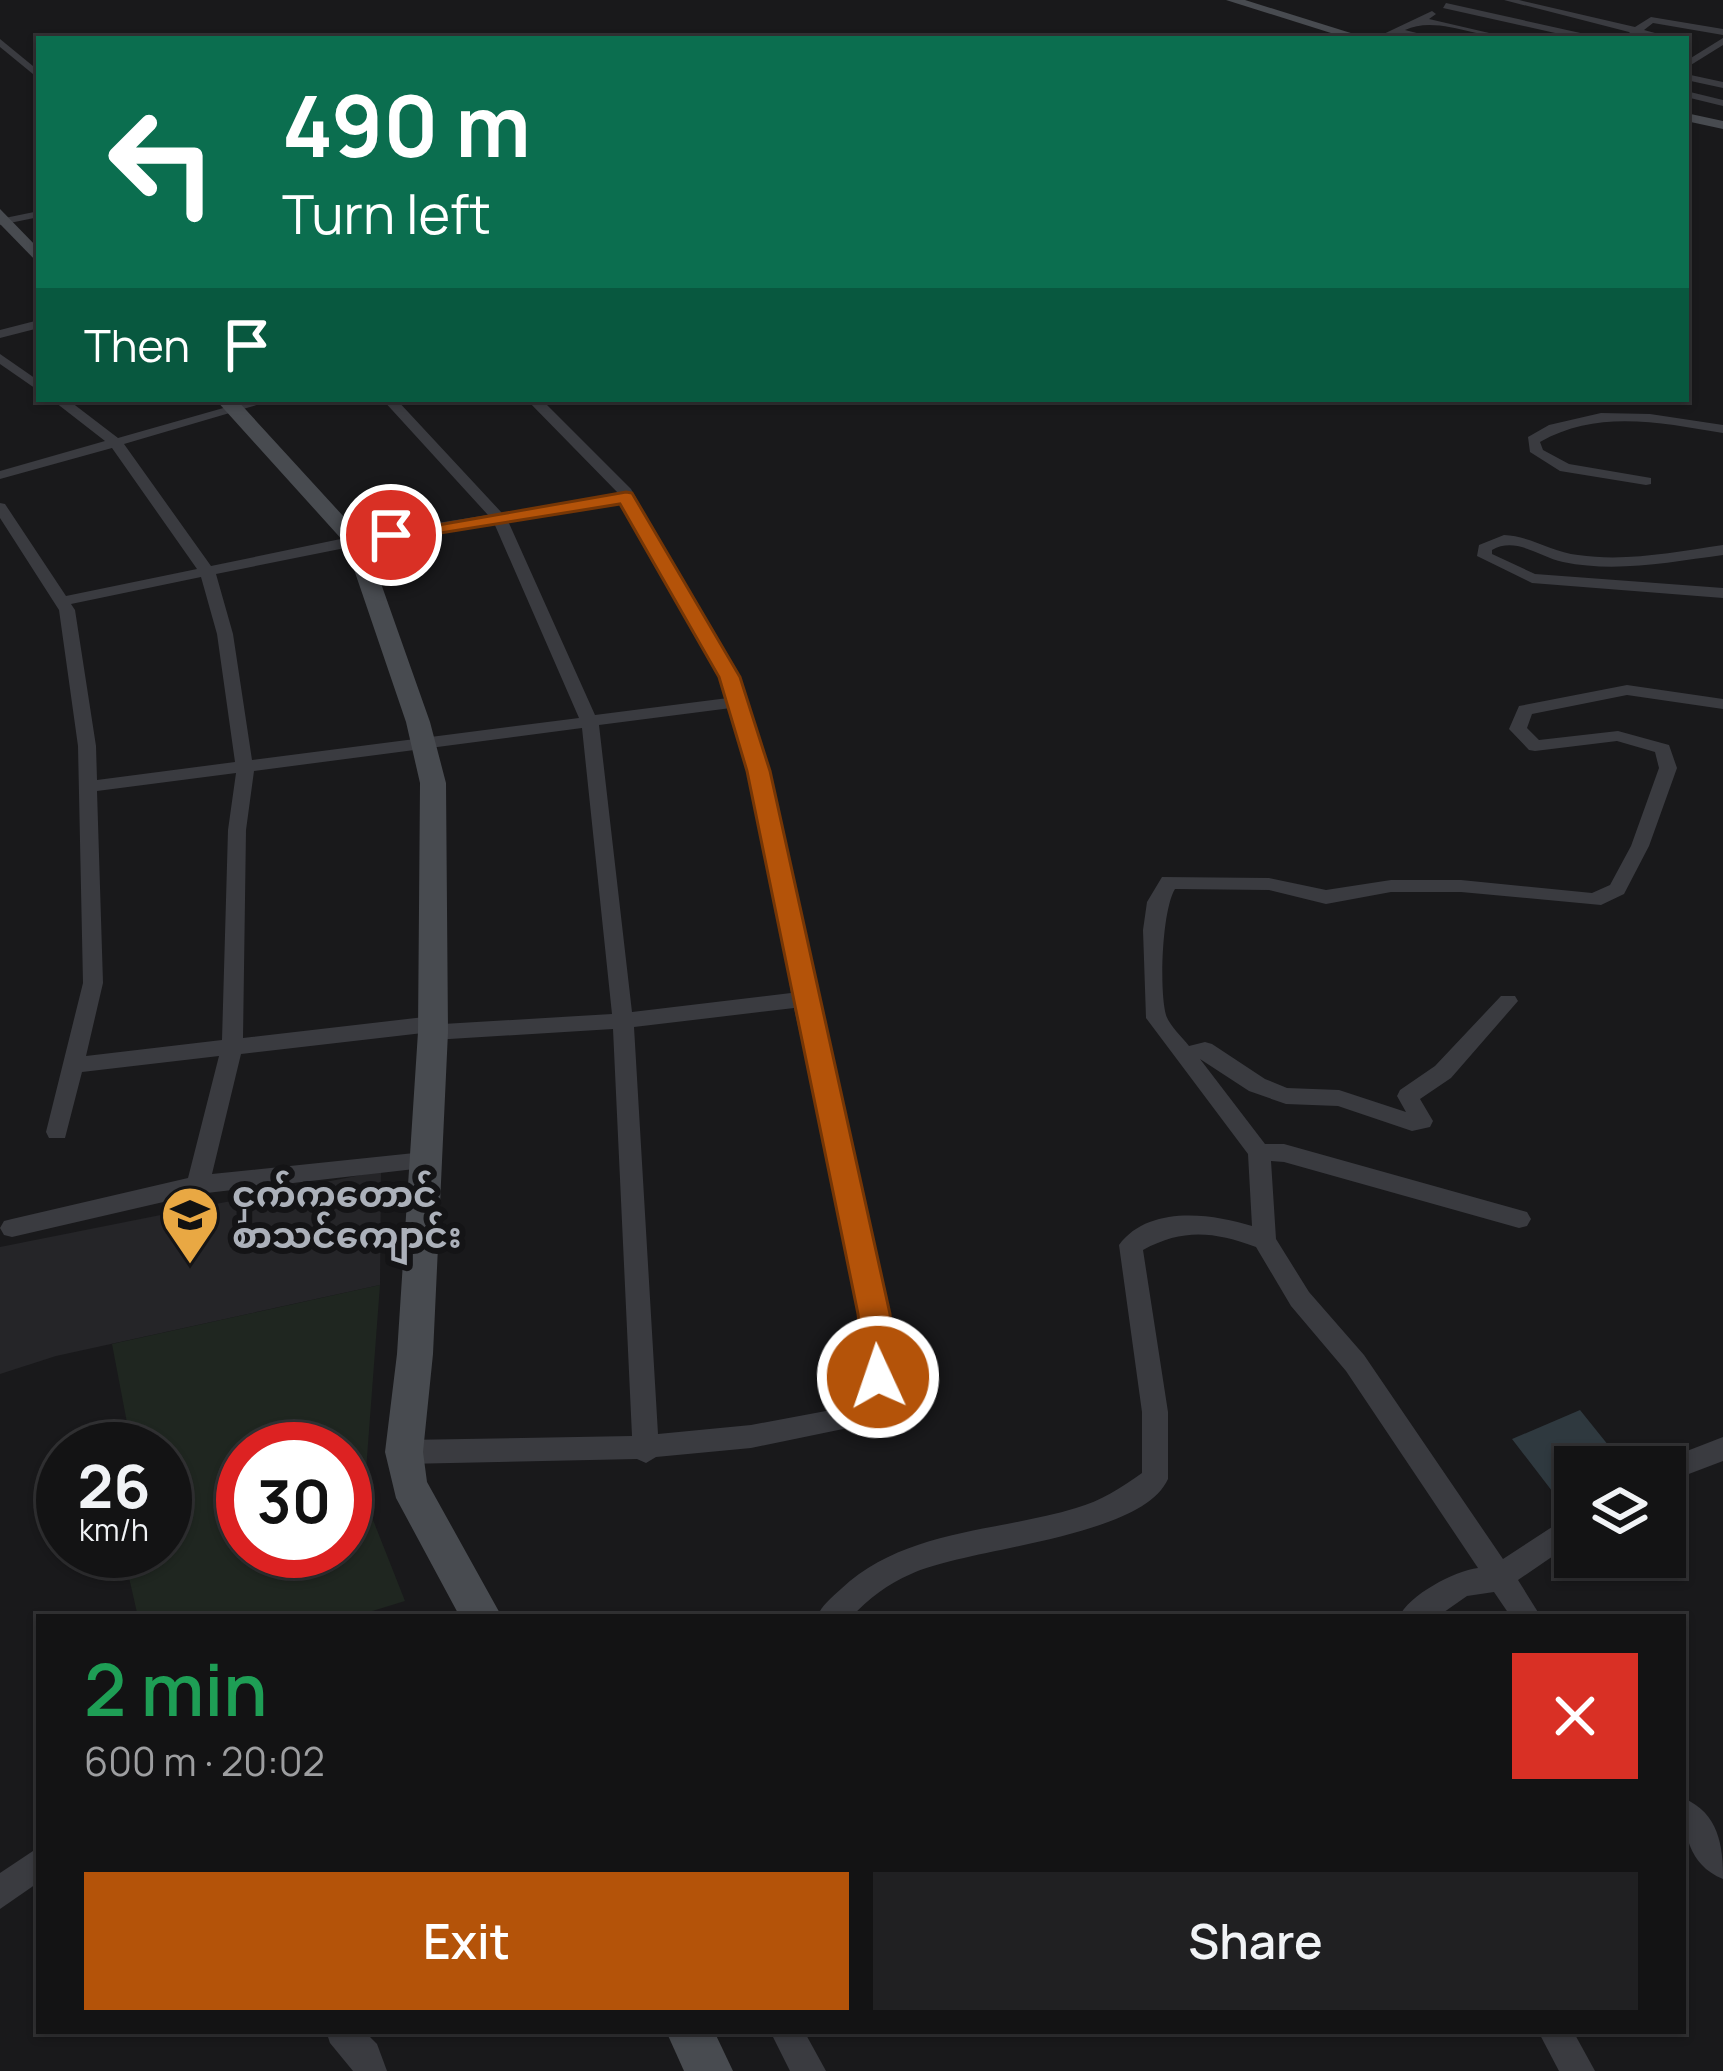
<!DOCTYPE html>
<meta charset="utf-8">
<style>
:root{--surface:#131314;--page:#202022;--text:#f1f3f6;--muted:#9d9ea0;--line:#323234;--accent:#b45309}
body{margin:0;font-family:Manrope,"Noto Sans Myanmar",sans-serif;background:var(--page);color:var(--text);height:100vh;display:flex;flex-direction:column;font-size:45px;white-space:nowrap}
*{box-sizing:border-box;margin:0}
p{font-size:39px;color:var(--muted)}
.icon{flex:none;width:66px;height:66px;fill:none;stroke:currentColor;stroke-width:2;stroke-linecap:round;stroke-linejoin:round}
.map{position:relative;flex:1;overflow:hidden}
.details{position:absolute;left:36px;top:1614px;width:1650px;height:420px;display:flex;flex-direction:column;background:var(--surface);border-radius:0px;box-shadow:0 3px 9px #0004,0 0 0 3px var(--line)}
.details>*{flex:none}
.banner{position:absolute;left:36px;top:36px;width:1653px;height:366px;border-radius:0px;box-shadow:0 3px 9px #0004,0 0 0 3px var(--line);background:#0b6e4f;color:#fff;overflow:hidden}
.tools{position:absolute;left:1554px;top:1446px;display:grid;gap:24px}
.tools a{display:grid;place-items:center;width:132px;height:132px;border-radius:0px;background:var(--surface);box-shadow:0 3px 9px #0004,0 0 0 3px var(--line);font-size:60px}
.speed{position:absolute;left:36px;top:1422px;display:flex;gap:24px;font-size:60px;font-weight:700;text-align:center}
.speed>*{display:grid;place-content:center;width:156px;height:156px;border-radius:50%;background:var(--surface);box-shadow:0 3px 9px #0004,0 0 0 3px var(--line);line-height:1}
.speed small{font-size:30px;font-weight:400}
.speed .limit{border:18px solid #d22;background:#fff;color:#111}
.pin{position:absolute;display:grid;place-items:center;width:102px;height:102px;color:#fff;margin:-51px;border:6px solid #fff;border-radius:50%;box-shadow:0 3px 12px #0007}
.me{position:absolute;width:132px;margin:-66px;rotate:357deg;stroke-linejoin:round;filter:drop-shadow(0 0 9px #0008)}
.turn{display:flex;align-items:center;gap:42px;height:252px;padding:0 48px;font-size:54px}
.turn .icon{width:156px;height:156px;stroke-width:2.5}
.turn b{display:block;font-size:84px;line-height:102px}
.then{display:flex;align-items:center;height:114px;padding:0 48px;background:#0003;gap:24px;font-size:45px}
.round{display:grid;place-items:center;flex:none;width:126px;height:126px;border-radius:0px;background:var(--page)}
.head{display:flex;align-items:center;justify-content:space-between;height:204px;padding:0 48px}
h1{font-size:72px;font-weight:600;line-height:90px;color:#1e9e55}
.primary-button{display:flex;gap:24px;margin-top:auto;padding:24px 48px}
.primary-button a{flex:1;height:138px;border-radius:0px;background:var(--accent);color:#fff;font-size:48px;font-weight:600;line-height:138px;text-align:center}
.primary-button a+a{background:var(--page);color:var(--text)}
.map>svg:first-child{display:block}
.built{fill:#252528}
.green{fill:#1f2620;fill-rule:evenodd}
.water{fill:#2f393f}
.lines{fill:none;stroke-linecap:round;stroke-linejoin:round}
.street{fill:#3a3b40;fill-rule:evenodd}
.secondary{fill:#484b50;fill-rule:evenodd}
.route{fill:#b45309;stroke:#753606;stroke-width:3}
.labels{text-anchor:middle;stroke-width:12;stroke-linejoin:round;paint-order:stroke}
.poi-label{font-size:36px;font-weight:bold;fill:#acb1ba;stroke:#141416;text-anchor:start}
</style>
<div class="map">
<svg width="1723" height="2071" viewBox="0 0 1723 2071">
<rect width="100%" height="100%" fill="#19191b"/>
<polygon class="built" points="381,1171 380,1285 56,1356 0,1374 0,1247"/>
<path class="green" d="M380 1285 364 1497 405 1601 353 1617H138L123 1551H165V1449H132L112 1344ZM243 1449H345V1551H243Z"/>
<polygon class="water" points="1580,1410 1621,1461 1606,1467 1575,1467 1575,1481 1552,1491 1512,1439"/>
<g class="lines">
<g class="street">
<polygon points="1504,0 1519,0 1635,27 1651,17 1723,29 1723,35 1653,23 1644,30 1677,39 1633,36 1629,32"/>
<polygon points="1446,3 1594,36 1599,39 1582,39 1443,8"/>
<path d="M1432 11 1436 14 1429 19 1515 39C1479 39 1437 15 1405 30L1440 39 1397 34 1373 39Z"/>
<polygon points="1723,38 1723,45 1686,68 1686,61"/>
<polygon points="0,39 39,71 39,79 0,47"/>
<polygon points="1686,74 1723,82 1723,88 1686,80"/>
<polygon points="1686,91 1723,100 1723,106 1686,97"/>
<polygon points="39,211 39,217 0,225 0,219"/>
<polygon points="39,320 39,328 0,338 0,330"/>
<polygon points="0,354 39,381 39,391 0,364"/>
<path d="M51 399H67L118 438 255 399H277L124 444 211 566 355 536 488 515 382 399H396L502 513 619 494 526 399H541L631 489 738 678 747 702 783 830 810 988 886 1314 891 1377 877 1422 751 1448 656 1457 646 1463 637 1459 404 1464 395 1460 391 1452 395 1444 404 1440 632 1436 613 1029 433 1040 423 1033 241 1054 212 1174 424 1152 432 1155 435 1161 432 1167 198 1194 12 1237 4 1235 0 1228 4 1221 12 1219 188 1178 219 1056 82 1072 65 1138H49L46 1132 83 983 78 746 59 610 0 518V503L5 504 66 596 197 569 112 448 0 479V471L105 441ZM624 502 722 678 728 698 595 715 508 521ZM494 523 579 718 252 760 233 634 216 574 355 546ZM201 577 217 634 235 762 97 780 96 746 75 610 71 604ZM731 708 765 830 791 993 632 1012 599 725ZM582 728 612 1014 443 1024 433 1016 243 1038 246 830 254 771ZM236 773 228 830 222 1040 86 1056 103 983 97 791ZM794 1008 862 1314 865 1377 858 1405 751 1425 658 1434 634 1027Z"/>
<path d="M1601 413 1650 414 1723 425V433C1661 423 1598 409 1540 442L1543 450 1569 464 1651 478V484L1646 485 1560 471 1530 452 1528 437 1549 425Z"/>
<path d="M1504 535C1530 536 1552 552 1578 555 1626 562 1675 552 1723 545V555C1670 562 1616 573 1563 562 1539 557 1516 536 1492 550V554L1535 574 1723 588V598L1532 583 1477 556 1479 545Z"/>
<path d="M1627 685 1723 699V709L1627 695 1532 714 1527 728 1539 740 1618 731 1669 745 1677 768 1649 846 1624 894 1601 905 1461 892H1391L1326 904 1269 890 1175 889C1162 910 1159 990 1166 1015 1169 1025 1182 1037 1189 1046L1205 1042 1212 1044 1265 1079 1287 1088 1339 1090 1406 1112 1397 1096 1400 1090 1435 1066 1501 996H1515L1518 1001 1451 1078 1420 1099 1433 1121 1430 1127 1412 1131 1338 1106 1286 1104 1249 1091 1200 1059 1265 1144H1284L1527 1212 1531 1219 1527 1226 1519 1228 1284 1162 1271 1161 1276 1239 1309 1292 1364 1355 1503 1559 1575 1512V1541L1518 1580 1541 1617H1511L1494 1592 1467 1596 1437 1617H1399C1409 1595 1454 1571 1478 1568L1346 1371 1291 1306 1256 1247C1214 1232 1184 1228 1143 1250L1168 1412V1479C1141 1539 968 1547 911 1574 887 1584 869 1599 851 1617H817C822 1605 831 1598 841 1589 905 1529 997 1532 1076 1508 1101 1501 1121 1488 1142 1473V1412L1119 1245C1148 1205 1211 1213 1252 1226L1248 1154 1146 1018 1143 930 1147 902 1162 877 1269 878 1326 890 1391 880H1461L1592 893 1610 885 1631 846 1659 768 1655 752 1617 741 1535 751 1529 750 1509 729 1519 706Z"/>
<polygon points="1723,1437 1723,1461 1665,1483 1665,1467 1654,1467 1656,1463"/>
<path d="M1683 1798C1719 1813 1723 1846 1723 1879 1688 1865 1683 1831 1683 1798Z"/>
<polygon points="39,1847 39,1882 0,1909 0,1873"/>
<polygon points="326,2031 364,2031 377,2044 387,2071 353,2071 330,2043"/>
<polygon points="770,2031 804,2031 826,2071 790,2071"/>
<polygon points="1538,2031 1573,2031 1595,2071 1559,2071"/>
</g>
<g class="secondary">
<polygon points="1226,0 1245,0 1370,39 1350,39"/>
<polygon points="1686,113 1723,121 1723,129 1686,121"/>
<polygon points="0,209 39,249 39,264 0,224"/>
<polygon points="215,399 236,399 366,541 430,722 446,783 448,1032 433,1354 423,1452 427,1482 502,1617 460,1617 396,1498 385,1452 397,1354 418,1032 420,783 406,722 345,543"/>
<polygon points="666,2031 714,2031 733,2071 684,2071"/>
</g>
</g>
<polygon class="route" points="626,492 632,493 740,677 770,771 890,1314 894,1377 889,1387 866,1387 858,1314 747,771 719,677 620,504 391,541 381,535"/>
<defs>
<g id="school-pin" transform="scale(3)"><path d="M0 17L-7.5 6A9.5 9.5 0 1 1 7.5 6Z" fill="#e9a843" stroke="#141416"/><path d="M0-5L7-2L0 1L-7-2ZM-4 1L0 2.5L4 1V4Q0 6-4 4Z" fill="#111"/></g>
</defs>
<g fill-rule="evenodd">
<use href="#school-pin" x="190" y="1215"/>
</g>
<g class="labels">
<g class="poi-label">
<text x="232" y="1207">ငှက်ကတောင်<tspan x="232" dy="41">စာသင်ကျောင်း</tspan></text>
</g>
</g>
</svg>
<div class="tools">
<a><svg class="icon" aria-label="layers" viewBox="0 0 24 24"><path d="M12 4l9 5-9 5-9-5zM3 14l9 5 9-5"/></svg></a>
</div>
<div class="speed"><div>26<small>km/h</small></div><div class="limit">30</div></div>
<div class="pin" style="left:391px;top:535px;background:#d93025"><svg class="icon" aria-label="arrive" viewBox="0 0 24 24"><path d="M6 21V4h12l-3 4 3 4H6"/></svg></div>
<svg class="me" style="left:878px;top:1377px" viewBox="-20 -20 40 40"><circle r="17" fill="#b45309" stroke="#fff" stroke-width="3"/><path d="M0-11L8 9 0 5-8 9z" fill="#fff"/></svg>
<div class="banner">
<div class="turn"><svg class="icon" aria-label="left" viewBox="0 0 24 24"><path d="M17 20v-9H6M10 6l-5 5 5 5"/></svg><div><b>490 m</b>Turn left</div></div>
<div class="then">Then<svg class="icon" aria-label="arrive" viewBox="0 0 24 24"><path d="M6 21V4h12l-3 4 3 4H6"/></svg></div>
</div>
<section class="details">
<div class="head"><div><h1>2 min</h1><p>600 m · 20:02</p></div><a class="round" style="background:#d93025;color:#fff"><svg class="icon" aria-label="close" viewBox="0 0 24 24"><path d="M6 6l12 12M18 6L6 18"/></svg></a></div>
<div class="primary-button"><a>Exit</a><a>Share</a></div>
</section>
</div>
